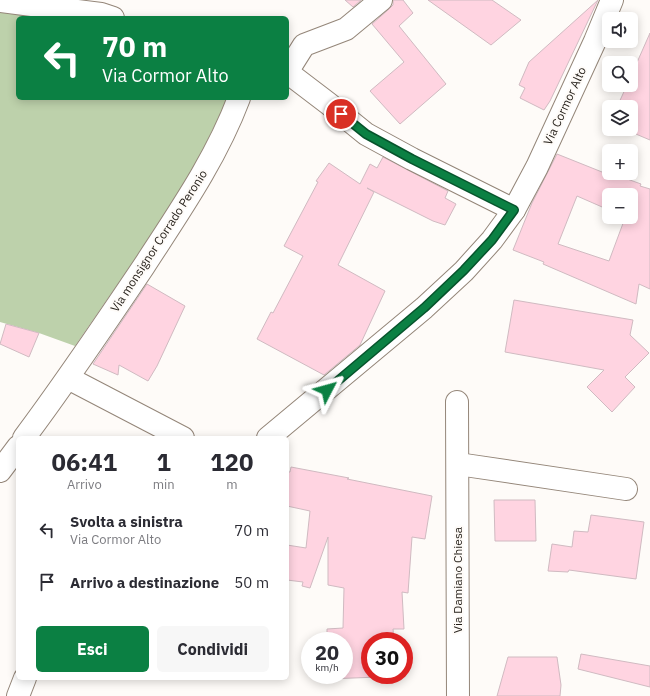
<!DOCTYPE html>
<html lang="it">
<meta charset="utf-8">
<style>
:root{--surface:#fff;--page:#f7f7f7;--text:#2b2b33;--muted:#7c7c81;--accent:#0b8043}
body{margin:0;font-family:"IBM Plex Sans",sans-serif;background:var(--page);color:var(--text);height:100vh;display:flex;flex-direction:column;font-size:15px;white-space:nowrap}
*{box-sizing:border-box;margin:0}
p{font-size:13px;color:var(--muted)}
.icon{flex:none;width:22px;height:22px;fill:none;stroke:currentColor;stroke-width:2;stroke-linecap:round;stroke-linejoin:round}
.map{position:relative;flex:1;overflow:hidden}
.details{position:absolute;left:16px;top:436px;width:273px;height:244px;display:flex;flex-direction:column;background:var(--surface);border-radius:6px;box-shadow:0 2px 10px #0003}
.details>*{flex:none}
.guide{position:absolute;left:16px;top:16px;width:273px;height:84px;border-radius:6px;box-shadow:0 2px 10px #0003;background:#0b8043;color:#fff;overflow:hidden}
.fabs{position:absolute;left:602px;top:12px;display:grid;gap:8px}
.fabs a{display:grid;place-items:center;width:36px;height:36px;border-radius:6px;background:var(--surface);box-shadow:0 2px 10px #0003;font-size:20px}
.speed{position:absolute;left:301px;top:632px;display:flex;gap:8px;font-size:20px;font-weight:700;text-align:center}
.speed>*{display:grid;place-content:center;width:52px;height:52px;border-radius:50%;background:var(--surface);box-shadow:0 2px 10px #0003;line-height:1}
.speed small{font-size:10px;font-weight:400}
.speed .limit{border:6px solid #d22;background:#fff;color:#111}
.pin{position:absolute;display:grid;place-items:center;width:34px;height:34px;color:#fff;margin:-17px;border:2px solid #fff;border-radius:50%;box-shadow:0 1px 4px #0007}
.me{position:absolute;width:44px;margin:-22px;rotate:51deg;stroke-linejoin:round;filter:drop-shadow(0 0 3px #0008)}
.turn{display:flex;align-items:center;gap:14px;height:84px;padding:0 20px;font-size:18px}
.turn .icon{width:52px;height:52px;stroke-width:2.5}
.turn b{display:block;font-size:28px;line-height:34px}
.eta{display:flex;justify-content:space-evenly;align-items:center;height:68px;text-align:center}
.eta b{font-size:24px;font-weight:700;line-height:28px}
.button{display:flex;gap:8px;margin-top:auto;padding:8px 20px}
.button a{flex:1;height:46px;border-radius:6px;background:var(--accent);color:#fff;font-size:16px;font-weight:700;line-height:46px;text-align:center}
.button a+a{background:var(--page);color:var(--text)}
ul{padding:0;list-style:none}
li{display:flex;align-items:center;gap:12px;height:52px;padding:0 20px}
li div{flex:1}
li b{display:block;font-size:15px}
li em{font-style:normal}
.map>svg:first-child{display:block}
.green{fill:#bdd1ab}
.building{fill:#ffd4e1;stroke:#d0bac1;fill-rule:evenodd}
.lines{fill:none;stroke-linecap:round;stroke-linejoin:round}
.minor-casing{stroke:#948679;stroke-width:24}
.minor{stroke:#fff;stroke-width:22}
.route-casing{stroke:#07532c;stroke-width:10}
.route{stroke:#0b8043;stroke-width:7}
.labels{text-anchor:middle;stroke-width:4;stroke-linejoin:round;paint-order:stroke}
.street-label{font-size:12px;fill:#221d17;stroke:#fefbf8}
</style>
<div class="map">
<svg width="650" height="696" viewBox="0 0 650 696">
<rect width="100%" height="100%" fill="#fefbf8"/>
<polygon class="green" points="0,7 76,18 18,18 18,98 228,98 199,158 167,213 75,346 39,333 0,322"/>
<g class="building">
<polygon points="345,0 361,0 353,7"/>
<polygon points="393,0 403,0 413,13 399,26 446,84 400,124 370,91 404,62 372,24 389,9 393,5"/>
<polygon points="428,0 492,0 521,20 491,45"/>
<polygon points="598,0 550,101 544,110 520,98 525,88 519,85 529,62"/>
<polygon points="650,33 650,140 624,129 631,129 631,107 617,107 627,85 631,85 631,76"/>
<path d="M557 154 607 174 608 172 641 184 640 186 650 189V289L639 284 636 304 543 264 544 262 513 250 532 203ZM609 195H631V217H624L625 218 609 261 558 244 577 196 609 210Z"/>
<polygon points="383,157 448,191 445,198 456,204 445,225 433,221 367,188 374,192 338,265 385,291 360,345 324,375 257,339 271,312 273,313 303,256 284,246 318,182 316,181 329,163 360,184 370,164 377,168"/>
<polygon points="147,284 185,306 157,366 148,381 119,365 118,375 93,364"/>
<polygon points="514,300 633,320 630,335 649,353 625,377 635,387 612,412 587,387 604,370 505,352"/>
<polygon points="6,324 39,333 29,357 0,344"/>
<polygon points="291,467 349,478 347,479 432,496 425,539 412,537 408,593 402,592 404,629 393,629 394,641 370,641 370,675 379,675 379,677 327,679 327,675 344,675 344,641 327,641 327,629 343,628 344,588 328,585 328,537 310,588 302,586 303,582 287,580 287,545 306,548 310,511 287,506 287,472 290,472"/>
<polygon points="494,500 535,500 536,541 495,541"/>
<polygon points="591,515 644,522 636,579 569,570 568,572 548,571 552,544 572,547 574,531 588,532"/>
<polygon points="581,654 650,666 650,687 578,669"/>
<polygon points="508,657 557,657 561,685 560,696 497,696"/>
</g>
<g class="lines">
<g class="minor-casing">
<g id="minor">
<polyline points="0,1 101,14 113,18"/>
<polyline points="287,72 329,104 366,134 412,159 514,210"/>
<polyline points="287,72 304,45 346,29 381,0"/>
<polyline points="68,378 183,438"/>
<polyline points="457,402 458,696"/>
<path d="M24 438C66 382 105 324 144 266 179 212 216 159 239 98"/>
<polyline points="268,438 424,308 464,271 492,240 514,210 537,167 595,41 612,0"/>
<polyline points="458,464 626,489"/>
<polyline points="0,471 18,447"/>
<polyline points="18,696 25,678"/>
</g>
</g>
<use href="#minor" class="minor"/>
</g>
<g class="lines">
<g class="route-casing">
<polyline id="route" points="327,390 424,308 464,270 492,240 514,210 412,159 366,134 341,114"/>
</g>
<use href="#route" class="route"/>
</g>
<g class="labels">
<g class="street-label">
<text transform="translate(565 106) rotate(-65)" y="4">Via Cormor Alto</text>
<text transform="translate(159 241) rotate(-57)" y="4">Via monsignor Corrado Peronio</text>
<text transform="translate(458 580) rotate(-90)" y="4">Via Damiano Chiesa</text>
</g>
</g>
</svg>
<div class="fabs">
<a><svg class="icon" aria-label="sound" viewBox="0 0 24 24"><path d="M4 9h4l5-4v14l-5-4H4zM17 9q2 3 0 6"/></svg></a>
<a><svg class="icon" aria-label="search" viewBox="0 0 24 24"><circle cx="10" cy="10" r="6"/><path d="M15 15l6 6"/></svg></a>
<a><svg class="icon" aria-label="layers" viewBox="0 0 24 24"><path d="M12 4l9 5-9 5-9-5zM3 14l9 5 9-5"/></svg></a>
<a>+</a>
<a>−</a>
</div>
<div class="speed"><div>20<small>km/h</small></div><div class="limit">30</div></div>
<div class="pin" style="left:341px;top:114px;background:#d93025"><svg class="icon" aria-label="arrive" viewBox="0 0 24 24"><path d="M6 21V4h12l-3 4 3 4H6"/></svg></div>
<svg class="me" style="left:327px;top:390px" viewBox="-20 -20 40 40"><path d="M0-17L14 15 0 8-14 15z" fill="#0b8043" stroke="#fff" stroke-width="4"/></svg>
<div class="guide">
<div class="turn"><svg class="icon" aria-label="left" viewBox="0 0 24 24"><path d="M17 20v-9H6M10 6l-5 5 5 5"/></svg><div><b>70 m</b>Via Cormor Alto</div></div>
</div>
<section class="details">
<div class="eta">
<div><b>06:41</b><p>Arrivo</p></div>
<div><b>1</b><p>min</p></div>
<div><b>120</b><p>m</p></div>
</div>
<ul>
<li><svg class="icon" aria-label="left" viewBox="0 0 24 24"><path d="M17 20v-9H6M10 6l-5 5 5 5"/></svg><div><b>Svolta a sinistra</b><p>Via Cormor Alto</p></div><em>70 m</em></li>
<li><svg class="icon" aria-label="arrive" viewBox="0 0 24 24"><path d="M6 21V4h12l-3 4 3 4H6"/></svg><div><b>Arrivo a destinazione</b></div><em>50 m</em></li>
</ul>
<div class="button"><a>Esci</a><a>Condividi</a></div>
</section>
</div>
